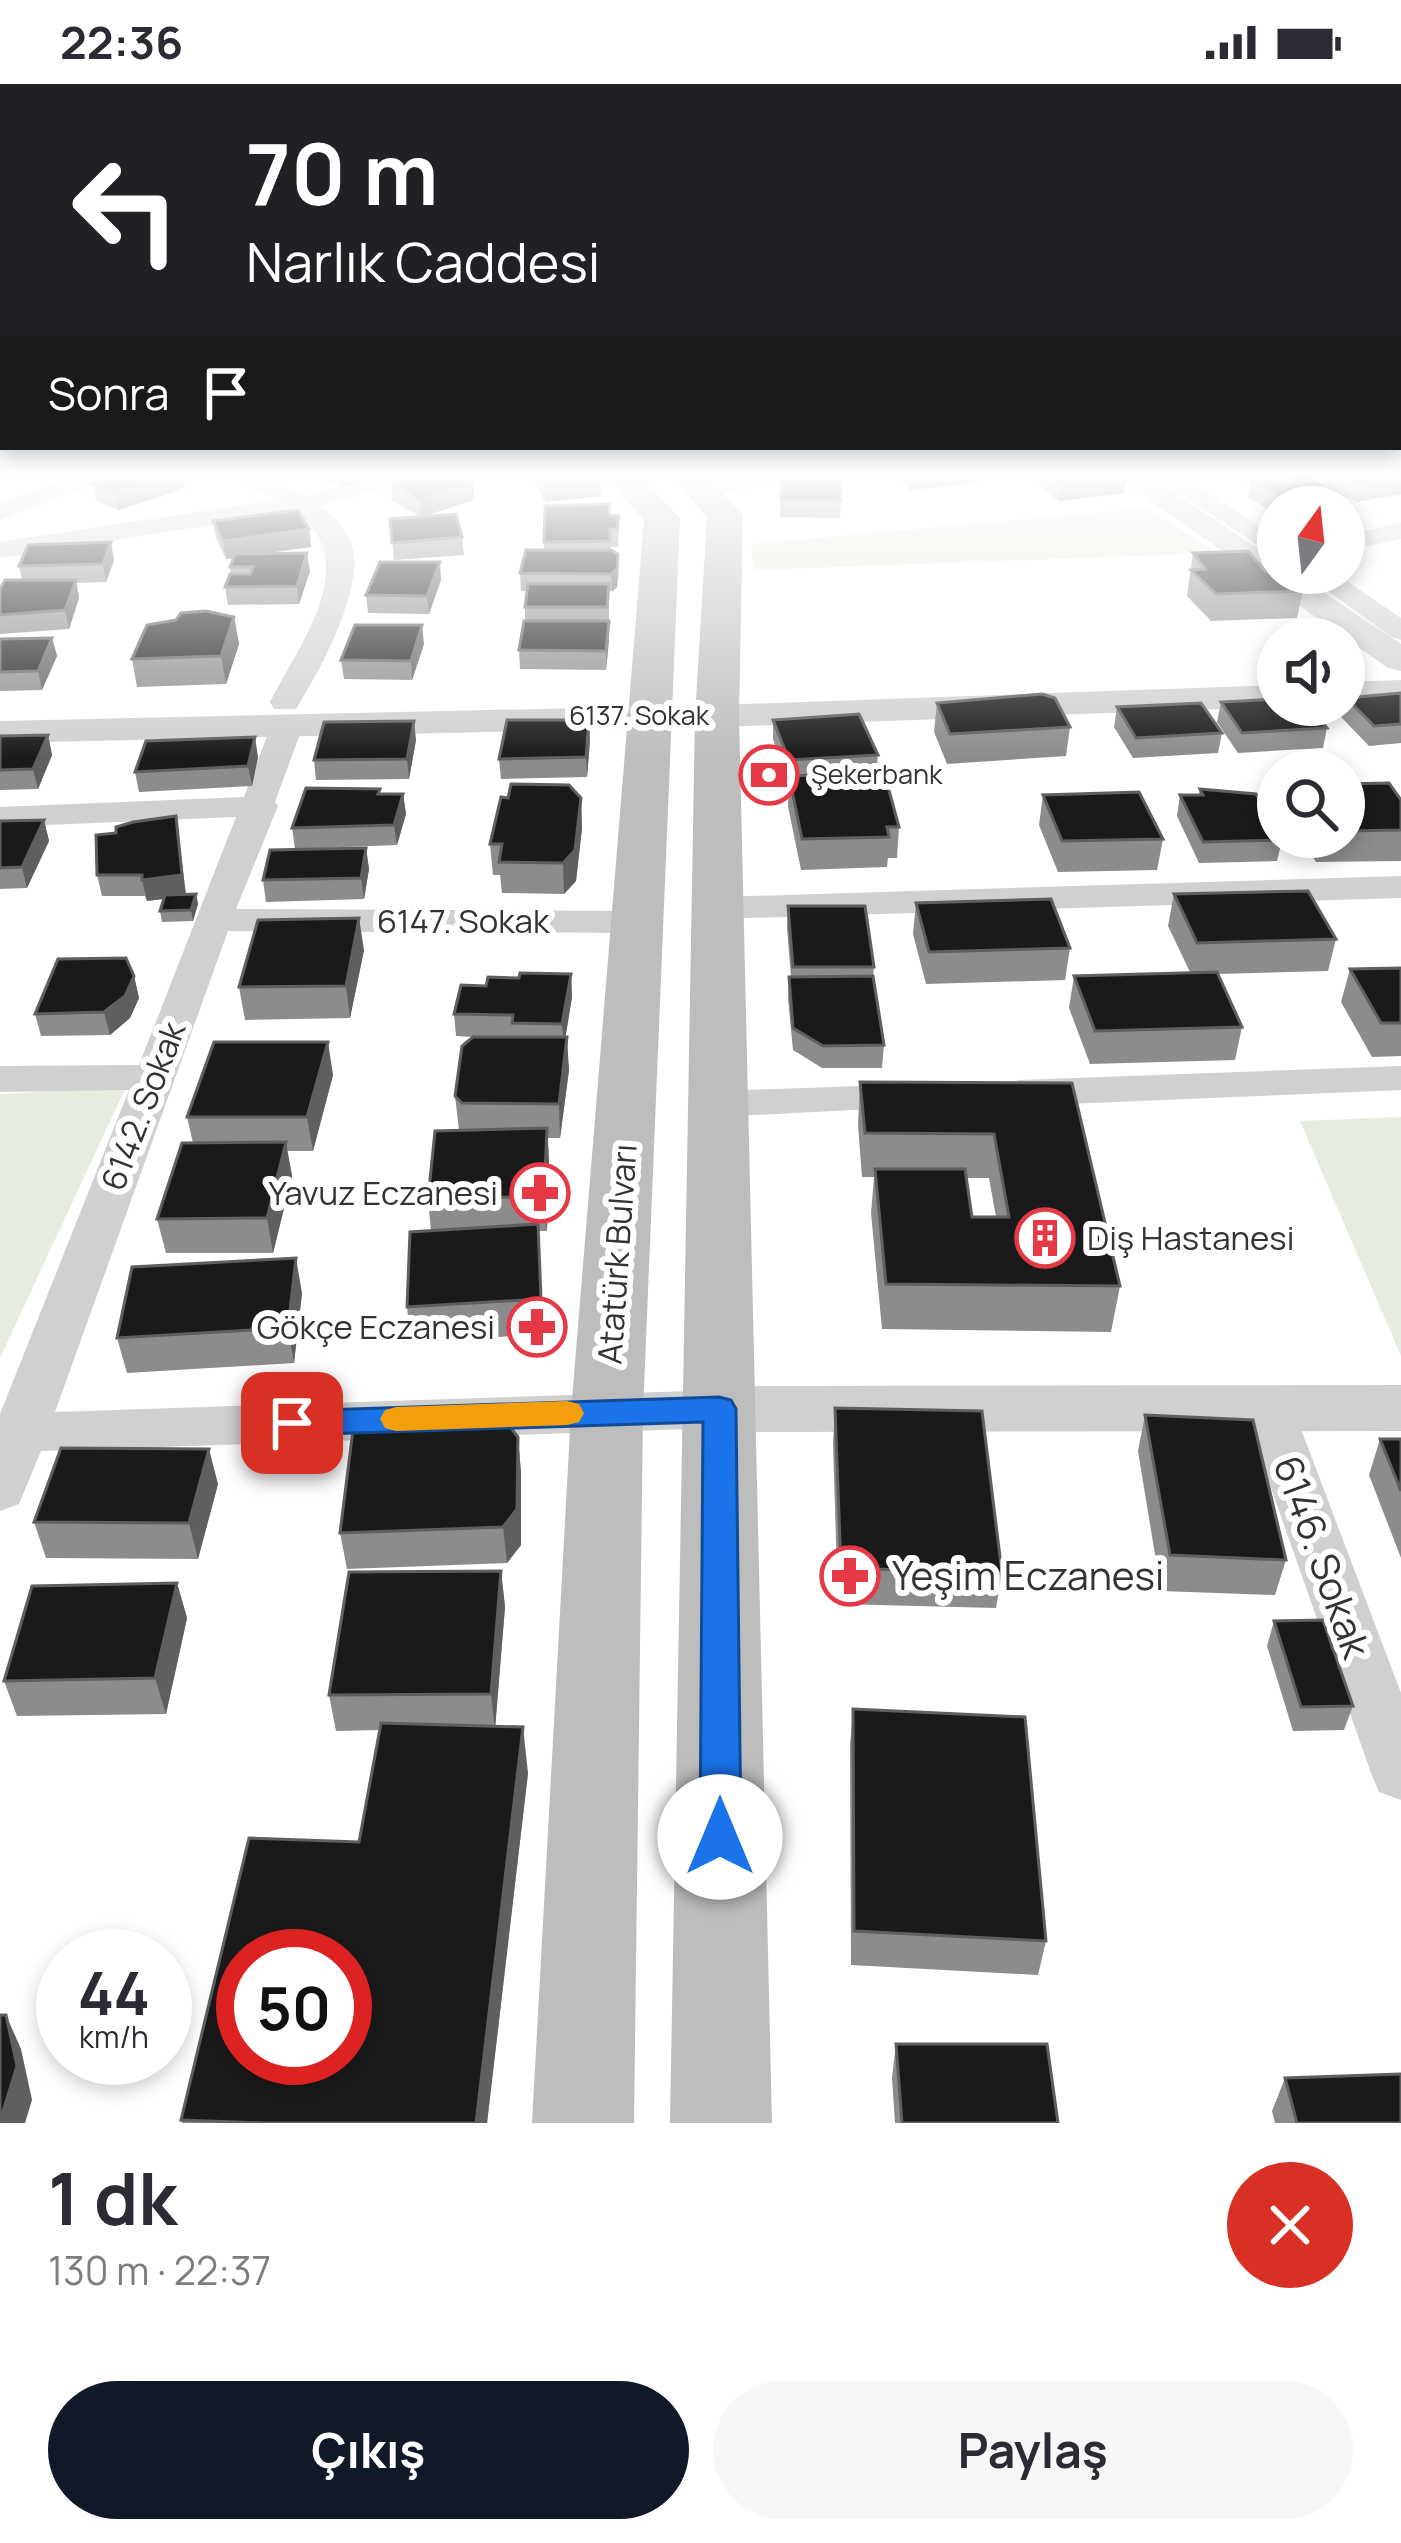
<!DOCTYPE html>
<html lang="tr">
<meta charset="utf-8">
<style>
:root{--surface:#fff;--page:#f7f7f7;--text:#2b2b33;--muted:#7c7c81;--accent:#111827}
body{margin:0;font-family:Manrope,sans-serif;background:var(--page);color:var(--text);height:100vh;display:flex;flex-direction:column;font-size:45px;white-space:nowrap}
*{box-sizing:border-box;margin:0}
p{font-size:39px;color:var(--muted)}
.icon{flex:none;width:66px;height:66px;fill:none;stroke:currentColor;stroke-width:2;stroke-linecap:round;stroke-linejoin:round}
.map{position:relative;height:2039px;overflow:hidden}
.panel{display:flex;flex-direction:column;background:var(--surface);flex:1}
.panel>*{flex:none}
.hud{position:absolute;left:0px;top:0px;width:1401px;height:366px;box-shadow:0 6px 18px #0003;background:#202124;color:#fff;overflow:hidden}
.needle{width:78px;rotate:15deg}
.controls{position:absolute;left:1257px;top:402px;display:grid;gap:24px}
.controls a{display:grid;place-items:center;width:108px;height:108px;border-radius:50%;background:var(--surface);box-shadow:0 6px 18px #0003;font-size:60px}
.speed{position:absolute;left:36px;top:1845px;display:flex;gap:24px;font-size:60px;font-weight:700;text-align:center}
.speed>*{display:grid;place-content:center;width:156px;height:156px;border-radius:50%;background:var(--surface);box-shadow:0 6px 18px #0003;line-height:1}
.speed small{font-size:30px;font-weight:400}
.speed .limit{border:18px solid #d22;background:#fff;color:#111}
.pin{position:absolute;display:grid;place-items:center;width:102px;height:102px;color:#fff;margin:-51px;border-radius:24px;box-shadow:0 6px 18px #0006}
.me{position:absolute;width:132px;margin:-66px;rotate:0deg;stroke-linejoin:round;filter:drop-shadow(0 0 9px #0008)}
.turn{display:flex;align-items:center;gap:42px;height:252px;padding:0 48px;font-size:54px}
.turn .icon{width:156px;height:156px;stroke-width:2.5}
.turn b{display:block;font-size:84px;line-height:102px}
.then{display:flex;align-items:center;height:114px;padding:0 48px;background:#0003;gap:24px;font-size:45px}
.round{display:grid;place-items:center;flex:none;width:126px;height:126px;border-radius:63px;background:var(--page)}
.summary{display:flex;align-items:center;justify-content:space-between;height:204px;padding:0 48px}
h1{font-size:72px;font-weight:700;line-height:90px}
.primary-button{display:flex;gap:24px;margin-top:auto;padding:24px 48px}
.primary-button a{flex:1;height:138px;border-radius:72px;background:var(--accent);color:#fff;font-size:48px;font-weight:700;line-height:138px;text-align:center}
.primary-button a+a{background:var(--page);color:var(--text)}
.status{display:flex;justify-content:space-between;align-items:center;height:84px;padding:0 60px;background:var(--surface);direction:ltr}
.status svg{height:33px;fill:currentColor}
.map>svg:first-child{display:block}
.green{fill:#e6ecdf}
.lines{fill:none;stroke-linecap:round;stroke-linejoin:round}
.minor{fill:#d0d0d0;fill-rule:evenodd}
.tertiary{fill:#d0d0d0;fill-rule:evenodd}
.secondary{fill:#bdbdbd;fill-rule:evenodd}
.wall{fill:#8c8c8c;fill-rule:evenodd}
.shaded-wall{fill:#5f5f5f}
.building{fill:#1a1a1a;stroke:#5f5f5f;stroke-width:3;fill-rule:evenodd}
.route{fill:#1a73e8;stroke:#114b97;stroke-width:3}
.slow{fill:#f59e0b}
.labels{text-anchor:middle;stroke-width:12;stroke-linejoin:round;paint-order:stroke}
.far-street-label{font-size:27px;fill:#333;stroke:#fff}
.far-poi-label{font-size:27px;fill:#333;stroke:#fff;text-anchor:start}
.street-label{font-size:33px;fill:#333;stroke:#fff}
.poi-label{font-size:33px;fill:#333;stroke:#fff;text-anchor:end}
.near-street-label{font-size:39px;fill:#333;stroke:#fff}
.near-poi-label{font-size:39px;fill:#333;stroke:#fff;text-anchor:start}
</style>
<div class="status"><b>22:36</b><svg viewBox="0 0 49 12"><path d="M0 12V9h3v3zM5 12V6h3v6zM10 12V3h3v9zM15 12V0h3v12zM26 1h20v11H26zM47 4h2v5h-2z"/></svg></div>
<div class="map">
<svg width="1401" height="2039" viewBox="0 0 1401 2039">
<rect width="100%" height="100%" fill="#fff"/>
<g class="green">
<polygon points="1147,424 1218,469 754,486 751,460"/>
<polygon points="126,1003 0,1274 0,1010"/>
<polygon points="1401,1033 1401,1272 1300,1037"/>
</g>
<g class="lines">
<g class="minor">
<polygon points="85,389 121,389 0,436 0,419"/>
<path d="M229 389H260L303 412 388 389H430L320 422C333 432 344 442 351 458 368 499 319 589 296 625H274L270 618C299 561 365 477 295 428L0 474V458L275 416Z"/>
<polygon points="1149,389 1178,389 1278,455 1278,475"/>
<polygon points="1401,439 1401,455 1344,467 1344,451"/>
<polygon points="1303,489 1335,489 1401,534 1401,556 1391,553"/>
<polygon points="288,630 304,639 275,718 278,722 236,825 637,827 650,830 655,838 650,846 637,849 228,847 55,1328 719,1306 737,1312 744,1325 737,1338 719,1344 41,1367 19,1420 0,1427 0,1330 129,1006 0,1008 0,982 139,981 236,733 0,743 0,723 244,713 272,639"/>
<polygon points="1401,792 1401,814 718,835 705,832 700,824 705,816 718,813"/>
<polygon points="1401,982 1401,1006 1019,1022 1004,1018 998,1009 1004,1000 1019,996"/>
<polygon points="915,1000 930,1004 936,1013 930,1022 718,1033 703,1029 697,1020 703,1011 718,1007"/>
<polygon points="1268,1305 1286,1311 1293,1324 1401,1609 1401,1716 1379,1708 1371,1689 1243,1324 1250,1311"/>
</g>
<g class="tertiary">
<polygon points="732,389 801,389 787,398 699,413 684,404 688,398"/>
<polygon points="1111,389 1145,389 1278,478 1278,489 1295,489 1401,560 1401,587 1388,584"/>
<polygon points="1401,596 1401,618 1344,620 1344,598"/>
<polygon points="1278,601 1278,621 1287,621 1278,623 717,643 0,659 0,637 717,621"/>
<polygon points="1401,1301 1401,1347 719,1348 697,1341 688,1325 697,1309 719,1302"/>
</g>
<g class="secondary">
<polygon points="604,389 640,389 680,435 643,1328 634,2039 532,2039 571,1328 644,436"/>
<polygon points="668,389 705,389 743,431 739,632 772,2039 670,2039 695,632 707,433"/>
</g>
</g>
<g class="wall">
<polygon points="307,389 388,389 342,404"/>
<polygon points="530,389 596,389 601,412 545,418"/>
<polygon points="782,389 841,417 840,434 780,433"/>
<polygon points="895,389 977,389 977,399 909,406"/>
<polygon points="1030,389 1123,389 1126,392 1124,409 1059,417 1030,394"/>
<polygon points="1327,389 1401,389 1401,410 1357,418 1324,401"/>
<polygon points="1251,397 1342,412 1340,423 1278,423 1278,431 1248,413"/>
<polygon points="473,399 474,416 421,433 462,453 464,471 394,476 390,435 421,433 392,417 391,400"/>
<polygon points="93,400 185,404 119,426 97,417"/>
<polygon points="609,431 619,432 618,463 610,463 619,488 617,503 609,508 609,556 606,586 520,585 519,566 525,537 525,523 527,507 521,507 520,489 544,466 544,458"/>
<polygon points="213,437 309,445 311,463 263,469 310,487 299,520 228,521 225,503 231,490 230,483 234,474 226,475 216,454"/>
<polygon points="1193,469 1265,487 1303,507 1297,534 1211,537 1187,512"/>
<polygon points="114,476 106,498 76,499 79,514 69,545 0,550 0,505 22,496 19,482"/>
<polygon points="441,496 429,530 368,529 366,511"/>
<polygon points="234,533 239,560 226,600 137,603 132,575"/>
<polygon points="52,554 57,572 42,606 0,607 0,555"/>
<polygon points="424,560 412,596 344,595 341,576"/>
<polygon points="1401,609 1401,659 1369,662 1341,633 1346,614"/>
<polygon points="1221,618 1327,644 1323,664 1238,669 1217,638"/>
<polygon points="937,619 1070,643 1066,672 947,680 934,648"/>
<polygon points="1117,623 1222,649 1218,669 1133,674 1114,643"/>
<polygon points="773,636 878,671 876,691 872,691 875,699 899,743 897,774 888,774 887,783 801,786 788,722 789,697 773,655"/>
<polygon points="48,651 52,671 38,705 0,706 0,652"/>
<polygon points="416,656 409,695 316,696 314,676"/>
<polygon points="590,656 587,693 501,695 499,675"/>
<polygon points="258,673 252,702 139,708 135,688"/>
<polygon points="1344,700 1401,716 1401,777 1316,778 1300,753 1344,753"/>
<polygon points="380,705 380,710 403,710 406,730 397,761 295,765 292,744"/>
<polygon points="1200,705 1282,756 1277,777 1199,779 1177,732 1180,711 1199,711"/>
<polygon points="1043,711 1163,755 1157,786 1058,788 1039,741"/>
<polygon points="581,714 582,744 576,797 564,810 502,809 500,791 493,791 490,760"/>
<polygon points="176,732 186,810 196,810 198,820 193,837 162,838 160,827 163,815 147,817 145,812 102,812 97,791 116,749"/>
<polygon points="44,736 49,757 27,804 0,805 0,737"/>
<polygon points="366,764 369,785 364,815 266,818 263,796"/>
<polygon points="1174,810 1336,855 1328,887 1218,890 1242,943 1235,976 1090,980 1069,924 1074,892 1190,888 1168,842"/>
<polygon points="916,819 1070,864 1065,896 926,900 913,850"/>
<polygon points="788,822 874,883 873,892 884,961 882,984 822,984 793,966 788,915 789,893 791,893 787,844"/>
<polygon points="364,866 350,934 245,936 239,903"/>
<polygon points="1401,884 1401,972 1372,973 1341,918 1350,885"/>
<polygon points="571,890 572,913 565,953 569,986 560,1054 548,1054 549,1078 547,1147 539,1147 543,1250 411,1259 407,1223 431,1147 428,1115 459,1046 455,1012 474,953 456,952 454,930 486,902 519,894"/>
<polygon points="134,892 139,914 130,934 110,951 41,952 35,930"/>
<polygon points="333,991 313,1067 287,1067 292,1092 273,1169 166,1169 157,1135 193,1059 187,1033"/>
<path d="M860 998 1072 999 1120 1202 1111 1248 882 1245 871 1129 874 1093H862L858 1041ZM966 1094H989L996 1133H972Z"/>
<polygon points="302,1209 294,1279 127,1289 117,1254"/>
<polygon points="835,1324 1002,1489 996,1524 838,1520 833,1360"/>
<polygon points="1145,1331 1286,1476 1275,1511 1161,1507 1138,1367"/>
<polygon points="518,1353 521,1389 521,1461 507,1479 347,1485 340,1449"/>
<polygon points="1380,1355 1401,1355 1401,1474 1369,1391"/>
<polygon points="218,1400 198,1475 46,1474 34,1438"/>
<polygon points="501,1487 505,1523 495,1643 528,1689 487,2039 182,2039 181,2036 359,1758 380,1646 336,1647 329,1611"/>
<polygon points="177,1499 187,1534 166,1630 17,1632 4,1597"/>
<polygon points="1274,1537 1353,1622 1344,1646 1293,1647 1267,1562"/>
<polygon points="853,1625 1046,1857 1038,1891 851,1881 850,1661"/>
<polygon points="896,1960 1058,2039 895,2039 892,1994"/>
<polygon points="1285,1994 1401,2039 1275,2039 1272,2027"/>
</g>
<g class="shaded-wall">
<polygon points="175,389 183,389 185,404 119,426 115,409"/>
<polygon points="340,389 388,389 342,404"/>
<polygon points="977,389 977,399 909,406 910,390"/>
<polygon points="1126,392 1124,409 1059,417 1061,400"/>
<polygon points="1401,394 1401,410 1357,418 1361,401"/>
<polygon points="600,395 601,412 545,418 544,401"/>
<polygon points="473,399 474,416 421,433 419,416"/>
<polygon points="1342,412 1340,423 1290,423 1290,419"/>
<polygon points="309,445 311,463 226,475 223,457"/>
<polygon points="111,458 114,476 106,498 103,480"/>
<polygon points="307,469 310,487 299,520 297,502"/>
<polygon points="618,470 617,503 612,508 611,490"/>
<polygon points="440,478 441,496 429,530 427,512"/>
<polygon points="76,496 79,514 69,545 65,526"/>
<polygon points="234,533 239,560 226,600 221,572"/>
<polygon points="609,537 609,556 606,586 606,567"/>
<polygon points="422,541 424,560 412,596 411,577"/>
<polygon points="52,554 57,572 42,606 38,587"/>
<polygon points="589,636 590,656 587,693 586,673"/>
<polygon points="414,637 416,656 409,695 407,675"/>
<polygon points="48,651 52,671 38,705 33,685"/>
<polygon points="255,653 258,673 252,702 248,682"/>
<polygon points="403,710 406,730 397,761 394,741"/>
<polygon points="581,714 582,744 576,797 564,810 563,779"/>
<polygon points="176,732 186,812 147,817 142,796"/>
<polygon points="44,736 49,757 27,804 22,783"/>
<polygon points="366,764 369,785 364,815 361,794"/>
<polygon points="196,810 198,820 193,837 191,826"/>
<polygon points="359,834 364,866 350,934 346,902"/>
<polygon points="571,890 572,913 564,963 562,940"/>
<polygon points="134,892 139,914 130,934 110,951 104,928"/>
<polygon points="567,953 569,986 560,1054 559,1020"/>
<polygon points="328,958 333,991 313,1067 307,1033"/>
<polygon points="547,1044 549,1078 547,1147 544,1112"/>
<polygon points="286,1058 292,1092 273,1169 267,1134"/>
<polygon points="296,1174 302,1209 294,1279 288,1244"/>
<polygon points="518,1353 521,1389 521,1461 507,1479 503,1443"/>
<polygon points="209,1365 218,1400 198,1475 189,1439"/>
<polygon points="501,1487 505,1523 495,1646 491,1610"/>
<polygon points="177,1499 187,1534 166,1630 155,1594"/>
<polygon points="523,1643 528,1689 487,2039 476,2039"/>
<polygon points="6,1931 21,1965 32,2016 25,2039 0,2039"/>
</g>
<g class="building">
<polygon points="126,389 175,389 115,409 93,400"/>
<polygon points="430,389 453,389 473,399 419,416 391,400"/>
<polygon points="538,389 596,389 600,395 544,401"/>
<polygon points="782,389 840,389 841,417 781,416"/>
<polygon points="1047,389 1123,389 1126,392 1061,400"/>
<polygon points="1338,389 1401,389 1401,394 1361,401"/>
<polygon points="1304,390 1342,412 1290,419 1251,397"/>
<polygon points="609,420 609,431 619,432 617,445 610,445 610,457 544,458 545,422"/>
<polygon points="298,426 309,445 223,457 213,437"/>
<polygon points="456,430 462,453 392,459 390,435"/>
<polygon points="111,458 103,480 19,482 28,461"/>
<polygon points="526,466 611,466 618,470 617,485 611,490 520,489"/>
<polygon points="1248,467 1265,487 1277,487 1303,507 1216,510 1191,486 1205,485 1193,469"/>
<polygon points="307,469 297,502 225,503 230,490 250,490 253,483 230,483 235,470"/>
<polygon points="380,478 440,478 427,512 366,511"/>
<polygon points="5,496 76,496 65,526 0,531 0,505"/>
<polygon points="528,500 609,500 607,523 525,523"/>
<polygon points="206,527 234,533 221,572 132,575 147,541 176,536 181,529"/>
<polygon points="524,537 609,537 606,567 519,566"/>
<polygon points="355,541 422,541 411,577 341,576"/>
<polygon points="52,554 38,587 0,588 0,555"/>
<polygon points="1401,609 1401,640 1374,642 1346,614"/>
<polygon points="1042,610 1055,614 1070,643 950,650 937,619"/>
<polygon points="1278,615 1278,621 1309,621 1327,644 1242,649 1221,618"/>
<polygon points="1201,619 1222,649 1136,654 1117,623"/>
<polygon points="859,630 878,671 789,676 773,636"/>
<polygon points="507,636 589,636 586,673 499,675"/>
<polygon points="414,637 407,675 314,676 324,638"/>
<polygon points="48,651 33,685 0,686 0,652"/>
<polygon points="255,653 248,682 135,688 146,657"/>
<polygon points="872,689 875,699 887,699 899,743 887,743 889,753 802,755 789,692"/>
<polygon points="1389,699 1401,716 1401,746 1344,747 1344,700"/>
<polygon points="511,700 569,701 581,714 575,766 563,779 499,778 502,760 490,760 501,713 508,714"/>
<polygon points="306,704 380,705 378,710 403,710 394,741 292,744"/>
<polygon points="1200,705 1256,710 1278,749 1278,753 1282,756 1203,758 1180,711 1203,711"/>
<polygon points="1139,708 1163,755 1062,757 1043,711"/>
<polygon points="176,732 182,791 142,796 142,791 97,791 96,751 116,749 116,743 133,738"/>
<polygon points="44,736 22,783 0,784 0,737"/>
<polygon points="366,764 361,794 263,796 270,766"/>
<polygon points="1308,807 1336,855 1197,859 1174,810"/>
<polygon points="196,810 191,826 160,827 165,811"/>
<polygon points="1051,815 1070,864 929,868 916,819"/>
<polygon points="788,822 865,822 874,883 793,883"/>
<polygon points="359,834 346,902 239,903 258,836"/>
<polygon points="126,874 134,892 125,912 104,928 35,930 58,875"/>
<polygon points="1401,884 1401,939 1381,939 1350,885"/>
<polygon points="1217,888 1242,943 1095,947 1074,892"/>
<polygon points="520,889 571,890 562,940 512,939 513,931 454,930 461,901 486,902 488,893 519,894"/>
<polygon points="873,892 884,961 823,962 793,944 789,893"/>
<polygon points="473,953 567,953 559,1020 462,1019 455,1012 462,962"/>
<polygon points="214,958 328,958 307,1033 187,1033"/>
<polygon points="860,998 1072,999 1120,1202 886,1200 875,1085 965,1085 972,1133 1009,1133 994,1050 865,1049"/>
<polygon points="547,1044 544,1112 428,1115 435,1047"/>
<polygon points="286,1058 267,1134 157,1135 182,1059"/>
<polygon points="538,1140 541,1215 407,1223 410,1148"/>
<polygon points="296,1174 288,1244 117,1254 132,1183"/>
<polygon points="835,1324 982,1327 1002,1489 841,1484"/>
<polygon points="1145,1331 1253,1336 1286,1476 1170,1471"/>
<polygon points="508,1340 518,1353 517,1425 503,1443 340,1449 353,1346"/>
<polygon points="1380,1355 1401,1355 1401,1407"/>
<polygon points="61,1364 209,1365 189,1439 34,1438"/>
<polygon points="501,1487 491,1610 329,1611 349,1488"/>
<polygon points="177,1499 155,1594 4,1597 32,1502"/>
<polygon points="1323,1536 1353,1622 1301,1623 1274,1537"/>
<polygon points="853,1625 1025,1633 1046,1857 854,1847"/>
<path d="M381 1639 523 1643 476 2039H265L181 2036 249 1754 359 1758ZM243 1872H345V1974H243Z"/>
<polygon points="0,1931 6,1931 17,1982 0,2037"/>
<polygon points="896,1960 1047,1960 1058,2039 902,2039"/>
<polygon points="1401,1990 1401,2039 1297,2039 1285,1994"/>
</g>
<linearGradient id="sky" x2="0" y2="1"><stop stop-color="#9ec6ea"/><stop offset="0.58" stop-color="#fff"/><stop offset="1" stop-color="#fff" stop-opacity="0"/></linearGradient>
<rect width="1401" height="675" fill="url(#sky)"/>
<polygon class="route" points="719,1313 731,1316 736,1325 741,1753 735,1766 720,1772 706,1766 700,1753 703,1338 292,1351 281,1348 276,1339 281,1330 292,1327"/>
<polygon class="slow" points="567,1317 579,1320 584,1329 579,1338 567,1341 396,1347 385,1344 380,1335 385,1326 396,1323"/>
<defs>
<g id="bank-ring" transform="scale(3)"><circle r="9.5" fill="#fff" stroke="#e63946" stroke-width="1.5"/><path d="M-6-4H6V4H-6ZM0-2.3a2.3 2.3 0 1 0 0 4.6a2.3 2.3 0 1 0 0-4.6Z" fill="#e63946"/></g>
<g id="pharmacy-ring" transform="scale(3)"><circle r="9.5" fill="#fff" stroke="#e63946" stroke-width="1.5"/><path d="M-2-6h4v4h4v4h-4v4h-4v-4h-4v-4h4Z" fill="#e63946"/></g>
<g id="building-ring" transform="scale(3)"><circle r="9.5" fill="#fff" stroke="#e63946" stroke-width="1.5"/><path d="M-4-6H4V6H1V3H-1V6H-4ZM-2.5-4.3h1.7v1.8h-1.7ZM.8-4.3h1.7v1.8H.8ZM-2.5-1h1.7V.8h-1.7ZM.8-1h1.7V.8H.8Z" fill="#e63946"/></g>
</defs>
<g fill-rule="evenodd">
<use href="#bank-ring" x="769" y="691"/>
<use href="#pharmacy-ring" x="540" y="1109"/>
<use href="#building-ring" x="1045" y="1154"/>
<use href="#pharmacy-ring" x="537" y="1243"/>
<use href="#pharmacy-ring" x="850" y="1492"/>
</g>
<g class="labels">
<g class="far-street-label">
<text x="639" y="641">6137. Sokak</text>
</g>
<g class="far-poi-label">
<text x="811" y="700">Şekerbank</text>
</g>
<g class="street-label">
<text x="463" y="849">6147. Sokak</text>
<text transform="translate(143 1022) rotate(-69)" y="12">6142. Sokak</text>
<text transform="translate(617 1170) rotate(-86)" y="12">Atatürk Bulvarı</text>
</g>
<g class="poi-label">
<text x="498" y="1121">Yavuz Eczanesi</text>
<text x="1087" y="1166" text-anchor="start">Diş Hastanesi</text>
<text x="495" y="1255">Gökçe Eczanesi</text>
</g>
<g class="near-street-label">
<text transform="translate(1322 1473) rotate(70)" y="14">6146. Sokak</text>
</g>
<g class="near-poi-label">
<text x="892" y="1506">Yeşim Eczanesi</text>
</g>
</g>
</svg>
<div class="controls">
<a><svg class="needle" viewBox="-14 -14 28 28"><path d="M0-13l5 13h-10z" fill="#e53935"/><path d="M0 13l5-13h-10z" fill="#7c7c81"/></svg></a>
<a><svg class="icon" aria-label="sound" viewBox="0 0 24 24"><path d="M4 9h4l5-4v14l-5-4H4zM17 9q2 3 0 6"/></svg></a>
<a><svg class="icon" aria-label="search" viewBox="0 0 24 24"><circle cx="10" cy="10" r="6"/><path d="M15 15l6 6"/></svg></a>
</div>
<div class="speed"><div>44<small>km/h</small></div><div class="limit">50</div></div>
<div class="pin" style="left:292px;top:1339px;background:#d93025"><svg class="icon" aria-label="arrive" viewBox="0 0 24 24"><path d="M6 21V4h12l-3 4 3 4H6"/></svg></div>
<svg class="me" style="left:720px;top:1753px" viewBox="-20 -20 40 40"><circle r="19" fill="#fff"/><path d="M0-13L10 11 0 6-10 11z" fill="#1a73e8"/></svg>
<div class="hud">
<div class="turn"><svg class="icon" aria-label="left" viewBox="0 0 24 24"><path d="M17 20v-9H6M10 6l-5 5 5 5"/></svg><div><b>70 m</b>Narlık Caddesi</div></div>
<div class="then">Sonra<svg class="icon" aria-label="arrive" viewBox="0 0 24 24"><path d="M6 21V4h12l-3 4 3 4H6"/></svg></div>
</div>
</div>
<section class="panel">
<div class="summary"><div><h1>1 dk</h1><p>130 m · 22:37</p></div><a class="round" style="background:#d93025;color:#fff"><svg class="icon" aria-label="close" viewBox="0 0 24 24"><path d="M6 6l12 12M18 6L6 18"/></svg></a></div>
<div class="primary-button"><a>Çıkış</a><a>Paylaş</a></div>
</section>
